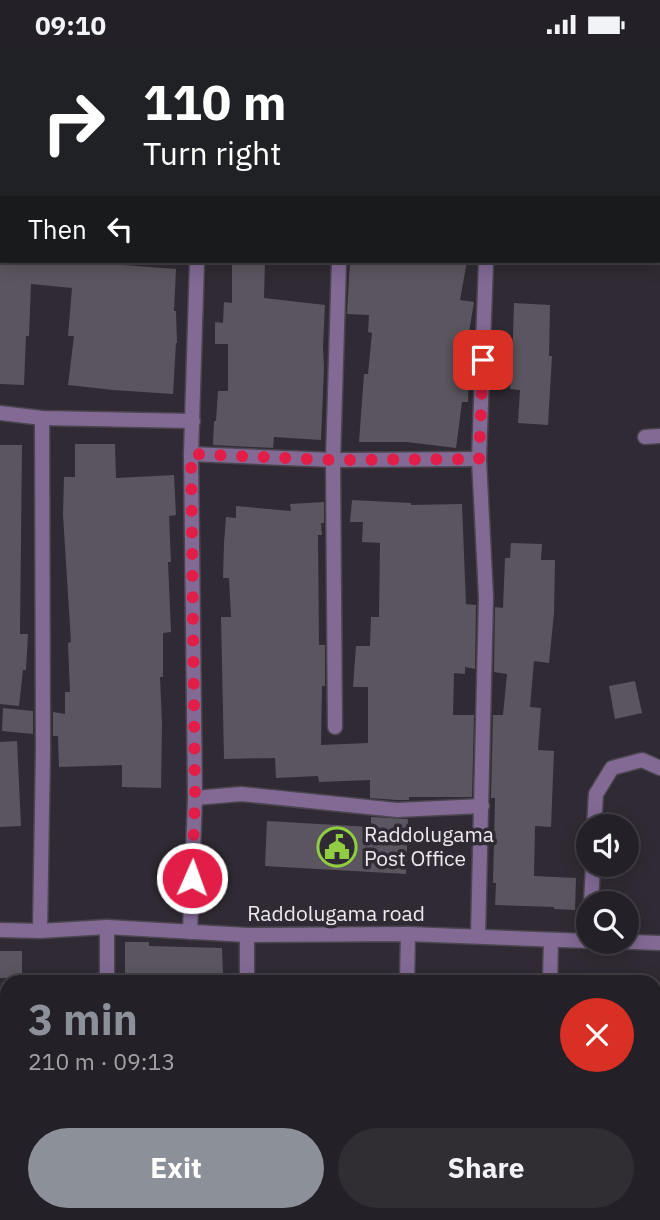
<!DOCTYPE html>
<meta charset="utf-8">
<style>
:root{--surface:#242027;--page:#302d33;--text:#f1f3f6;--muted:#a3a3a7;--line:#413e44;--accent:#8c9099}
body{margin:0;font-family:"IBM Plex Sans",sans-serif;background:var(--page);color:var(--text);height:100vh;display:flex;flex-direction:column;font-size:26px;white-space:nowrap}
*{box-sizing:border-box;margin:0}
p{font-size:23px;color:var(--muted)}
.icon{flex:none;width:38px;height:38px;fill:none;stroke:currentColor;stroke-width:2;stroke-linecap:round;stroke-linejoin:round}
.map{position:relative;flex:1;overflow:hidden}
.side{position:absolute;left:0px;top:926px;width:662px;height:247px;display:flex;flex-direction:column;background:var(--surface);border-radius:21px 21px 0 0;box-shadow:0 4px 18px #0003,0 0 0 2px var(--line)}
.side>*{flex:none}
.hud{position:absolute;left:0px;top:0px;width:662px;height:214px;box-shadow:0 4px 18px #0003,0 0 0 2px var(--line);background:#202124;color:#fff;overflow:hidden}
.controls{position:absolute;left:576px;top:765px;display:grid;gap:14px}
.controls a{display:grid;place-items:center;width:63px;height:63px;border-radius:50%;background:var(--surface);box-shadow:0 4px 18px #0003,0 0 0 2px var(--line);font-size:35px}
.pin{position:absolute;display:grid;place-items:center;width:60px;height:60px;color:#fff;margin:-30px;border-radius:14px;box-shadow:0 4px 10px #0006}
.me{position:absolute;width:77px;margin:-38px;rotate:2deg;stroke-linejoin:round;filter:drop-shadow(0 0 5px #0008)}
.turn{display:flex;align-items:center;gap:24px;height:147px;padding:0 28px;font-size:32px}
.turn .icon{width:91px;height:91px;stroke-width:2.5}
.turn b{display:block;font-size:49px;line-height:60px}
.then{display:flex;align-items:center;height:66px;padding:0 28px;background:#0003;gap:14px;font-size:26px}
.round{display:grid;place-items:center;flex:none;width:74px;height:74px;border-radius:37px;background:var(--page)}
.head{display:flex;align-items:center;justify-content:space-between;height:119px;padding:0 28px}
h1{font-size:42px;font-weight:700;line-height:52px;color:var(--accent)}
.primary-button{display:flex;gap:14px;margin-top:auto;padding:14px 28px}
.primary-button a{flex:1;height:80px;border-radius:42px;background:var(--accent);color:#fff;font-size:28px;font-weight:700;line-height:80px;text-align:center}
.primary-button a+a{background:var(--page);color:var(--text)}
.status{display:flex;justify-content:space-between;align-items:center;height:49px;padding:0 35px;background:var(--surface);direction:ltr}
.status svg{height:19px;fill:currentColor}
.map>svg:first-child{display:block}
.building{fill:#5b5560}
.lines{fill:none;stroke-linecap:round;stroke-linejoin:round}
.service-casing{stroke:#4a454e;stroke-width:17}
.minor-casing{stroke:#4a454e;stroke-width:17}
.tertiary-casing{stroke:#4a454e;stroke-width:17}
.service{stroke:#826a95;stroke-width:14}
.minor{stroke:#826a95;stroke-width:14}
.tertiary{stroke:#826a95;stroke-width:14}
.route{stroke:#e11d48;stroke-width:12;stroke-dasharray:0 21.6}
.labels{text-anchor:middle;stroke-width:7;stroke-linejoin:round;paint-order:stroke}
.poi-label{font-size:21px;fill:#ece9f0;stroke:#302a34;text-anchor:start}
.street-label{font-size:21px;fill:#ece9f0;stroke:#302a34}
</style>
<div class="status"><b>09:10</b><svg viewBox="0 0 49 12"><path d="M0 12V9h3v3zM5 12V6h3v6zM10 12V3h3v9zM15 12V0h3v12zM26 1h20v11H26zM47 4h2v5h-2z"/></svg></div>
<div class="map">
<svg width="660" height="1171" viewBox="0 0 660 1171">
<rect width="100%" height="100%" fill="#302a34"/>
<g class="building">
<polygon points="0,212 35,212 76,216 76,212 109,212 123,213 123,216 176,220 174,262 176,262 177,294 176,294 173,345 113,341 68,336 74,287 68,287 72,239 31,235 29,287 26,287 24,336 0,335"/>
<polygon points="232,212 265,212 264,249 325,256 323,297 324,319 321,391 274,388 273,399 213,396 214,372 216,372 218,342 228,342 228,295 215,295 215,273 223,274 224,253 232,254"/>
<polygon points="350,212 467,212 460,251 474,253 462,327 469,327 468,353 462,353 456,399 407,393 359,393 364,325 368,325 372,284 368,283 369,266 347,265"/>
<polygon points="514,254 550,256 549,307 552,307 548,376 518,374 520,341 510,340 511,319 512,319"/>
<polygon points="75,395 115,395 116,429 174,426 176,466 169,467 171,513 168,513 171,583 163,584 163,628 160,628 162,675 161,739 122,738 122,716 59,718 58,687 53,687 53,663 65,665 65,643 70,643 68,594 71,593 63,466 64,428 75,428"/>
<polygon points="0,396 22,396 20,585 28,585 26,621 23,621 19,657 0,655"/>
<polygon points="352,451 411,454 411,456 462,455 466,555 476,556 475,620 465,618 465,625 454,624 453,666 474,666 472,748 409,748 409,751 397,751 370,749 370,731 319,733 318,727 276,729 275,709 224,710 221,568 231,568 229,529 223,529 224,494 226,468 236,469 236,457 291,462 290,455 324,453 324,474 321,474 322,486 318,486 319,596 325,596 325,637 322,637 321,696 368,694 368,638 353,638 356,597 370,597 371,568 379,568 380,494 362,493 363,473 350,473"/>
<polygon points="511,494 542,495 541,511 555,511 554,564 549,614 534,612 530,658 541,659 538,701 554,702 551,778 535,777 534,827 576,829 575,861 554,860 554,858 495,856 496,834 493,834 495,749 491,749 493,666 503,666 507,625 494,623 495,558 503,559 505,509 510,509"/>
<polygon points="635,632 642,664 615,670 609,637"/>
<polygon points="3,659 33,662 33,685 2,682"/>
<polygon points="17,692 21,777 0,778 0,693"/>
<polygon points="371,768 408,770 406,825 265,817 267,772 371,778"/>
<polygon points="125,893 149,893 149,897 222,899 223,926 125,924"/>
<rect x="0" y="902" width="22" height="27"/>
</g>
<g class="lines">
<g class="service-casing">
<g id="service">
<polyline points="594,777 596,745 612,719 642,711 660,719"/>
<polyline points="591,854 593,816"/>
</g>
</g>
<g class="minor-casing">
<g id="minor">
<polyline points="200,2 200,0"/>
<polyline points="345,2 345,0"/>
<polyline points="497,2 497,0"/>
<polyline points="643,2 643,0"/>
<polyline points="0,26 2,26"/>
<polyline points="0,364 42,369 193,372"/>
<polyline points="645,388 660,387"/>
<polyline points="191,405 333,411 479,410"/>
<polyline points="335,678 333,411 339,212"/>
<polyline points="195,749 241,745 397,761 482,757"/>
<polyline points="40,882 43,700 42,369"/>
<polyline points="190,883 195,749 191,405 197,212"/>
<polyline points="478,887 486,548 479,410 486,212"/>
<polyline points="107,933 107,878"/>
<polyline points="247,933 247,886"/>
<polyline points="407,933 408,885"/>
<polyline points="550,933 551,891"/>
<polyline points="100,1171 100,1166"/>
<polyline points="246,1171 246,1166"/>
<polyline points="401,1171 401,1166"/>
<polyline points="544,1171 545,1166"/>
</g>
</g>
<g class="tertiary-casing">
<g id="tertiary">
<polyline points="0,881 40,882 107,878 247,886 408,885 588,892"/>
<polyline points="608,892 660,894"/>
</g>
</g>
<use href="#service" class="service"/>
<use href="#minor" class="minor"/>
<use href="#tertiary" class="tertiary"/>
</g>
<g class="lines">
<polyline class="route" points="192,829 195,748 191,405 333,411 479,410 483,311"/>
</g>
<defs>
<g id="civic-ring" transform="scale(2.0125)"><circle r="9.5" fill="#302a34" stroke="#90cd40" stroke-width="1.5"/><path d="M-.6-6.5H3V-4.5H.6V-3L4-1V1h2V6H-6V1h2V-1L-.6-3ZM-1.2 2.5V6h2.4V2.5Z" fill="#90cd40"/></g>
</defs>
<g fill-rule="evenodd">
<use href="#civic-ring" x="337" y="798"/>
</g>
<g class="labels">
<g class="poi-label">
<text x="364" y="793">Raddolugama<tspan x="364" dy="24">Post Office</tspan></text>
</g>
<g class="street-label">
<text x="336" y="872">Raddolugama road</text>
</g>
</g>
</svg>
<div class="controls">
<a><svg class="icon" aria-label="sound" viewBox="0 0 24 24"><path d="M4 9h4l5-4v14l-5-4H4zM17 9q2 3 0 6"/></svg></a>
<a><svg class="icon" aria-label="search" viewBox="0 0 24 24"><circle cx="10" cy="10" r="6"/><path d="M15 15l6 6"/></svg></a>
</div>
<div class="pin" style="left:483px;top:311px;background:#d93025"><svg class="icon" aria-label="arrive" viewBox="0 0 24 24"><path d="M6 21V4h12l-3 4 3 4H6"/></svg></div>
<svg class="me" style="left:192px;top:829px" viewBox="-20 -20 40 40"><circle r="17" fill="#e11d48" stroke="#fff" stroke-width="3"/><path d="M0-11L8 9 0 5-8 9z" fill="#fff"/></svg>
<div class="hud">
<div class="turn"><svg class="icon" aria-label="right" viewBox="0 0 24 24"><path d="M7 20v-9h11M14 6l5 5-5 5"/></svg><div><b>110 m</b>Turn right</div></div>
<div class="then">Then<svg class="icon" aria-label="left" viewBox="0 0 24 24"><path d="M17 20v-9H6M10 6l-5 5 5 5"/></svg></div>
</div>
<section class="side">
<div class="head"><div><h1>3 min</h1><p>210 m · 09:13</p></div><a class="round" style="background:#d93025;color:#fff"><svg class="icon" aria-label="close" viewBox="0 0 24 24"><path d="M6 6l12 12M18 6L6 18"/></svg></a></div>
<div class="primary-button"><a>Exit</a><a>Share</a></div>
</section>
</div>
